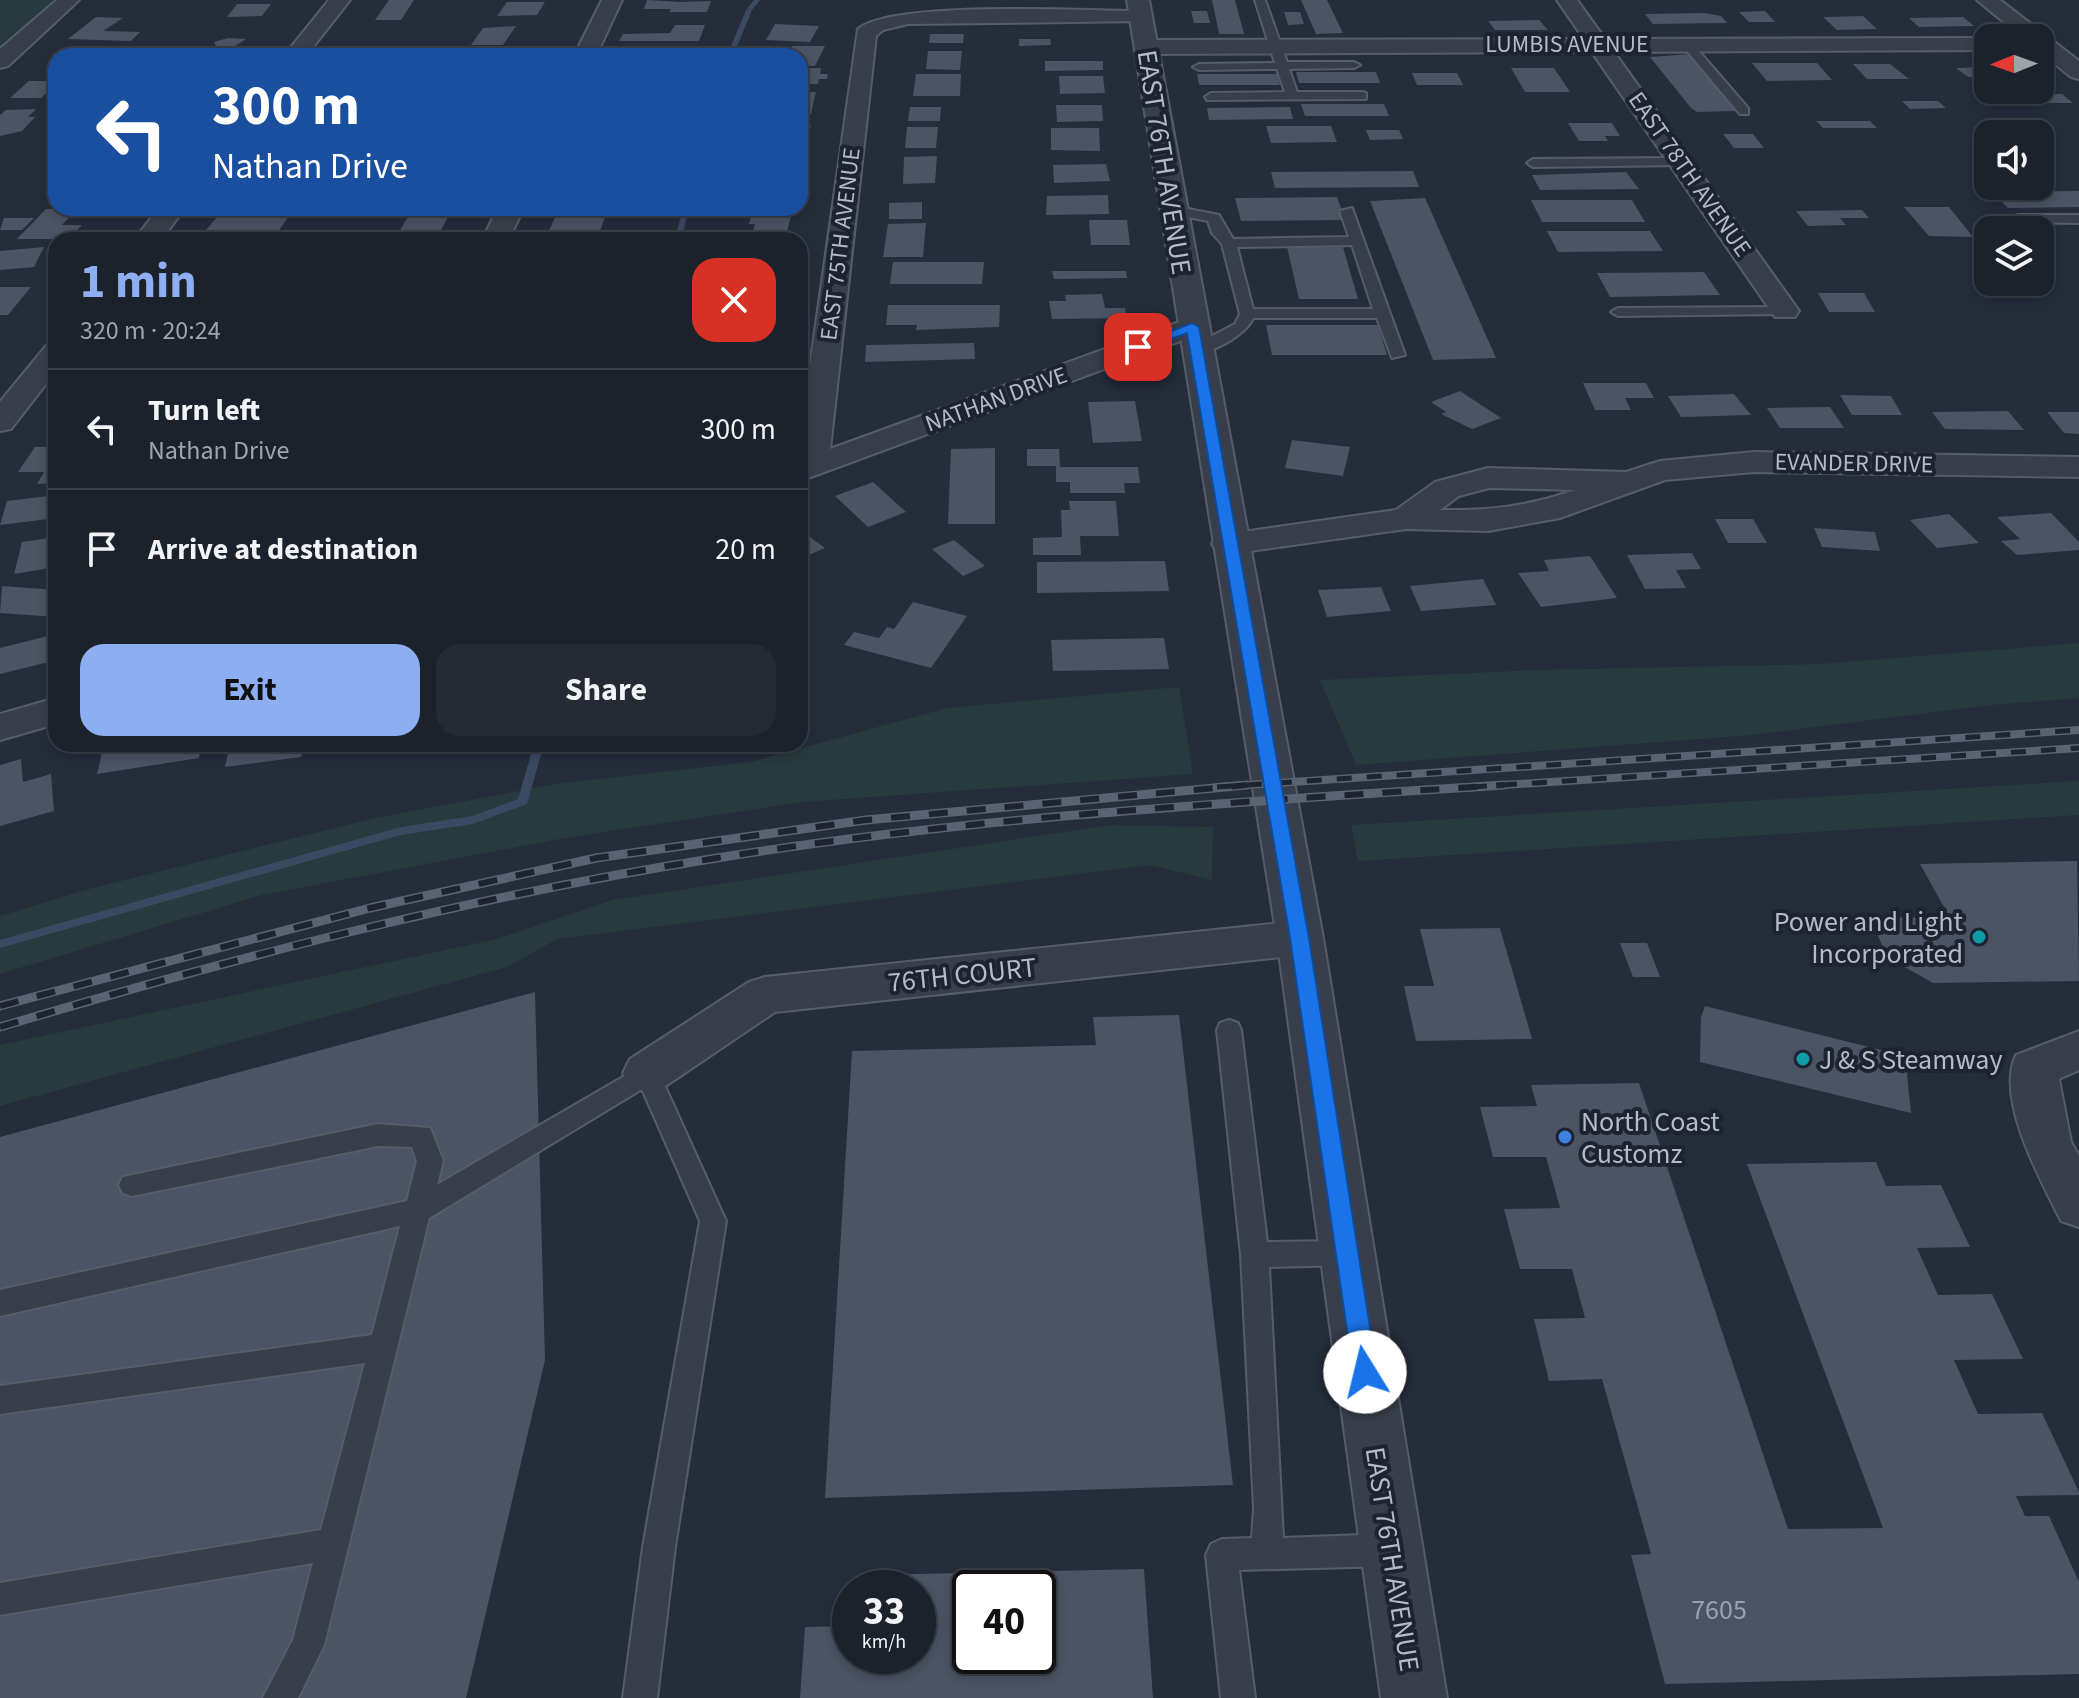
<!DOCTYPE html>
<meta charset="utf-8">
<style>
:root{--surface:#1c222c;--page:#252a34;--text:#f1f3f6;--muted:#a0a4a9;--line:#3a3f48;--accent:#8eaef2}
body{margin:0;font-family:"Source Sans 3",sans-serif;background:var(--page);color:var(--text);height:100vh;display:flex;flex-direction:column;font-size:30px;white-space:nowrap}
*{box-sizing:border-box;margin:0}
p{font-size:26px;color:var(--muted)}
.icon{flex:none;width:44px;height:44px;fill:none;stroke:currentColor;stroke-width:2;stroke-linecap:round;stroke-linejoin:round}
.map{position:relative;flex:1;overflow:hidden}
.panel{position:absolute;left:48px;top:232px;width:760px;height:520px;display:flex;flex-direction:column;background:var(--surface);border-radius:24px;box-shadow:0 4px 12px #0003,0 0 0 2px var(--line)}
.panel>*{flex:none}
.hud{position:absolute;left:48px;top:48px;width:760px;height:168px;border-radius:24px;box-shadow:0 4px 12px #0003,0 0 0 2px var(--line);background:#1a4fa0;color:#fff;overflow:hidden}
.needle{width:52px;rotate:269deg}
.buttons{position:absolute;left:1974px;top:24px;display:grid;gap:16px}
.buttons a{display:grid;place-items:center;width:80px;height:80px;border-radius:16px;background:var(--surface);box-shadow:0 4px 12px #0003,0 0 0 2px var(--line);font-size:40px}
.speed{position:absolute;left:832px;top:1570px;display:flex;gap:16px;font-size:40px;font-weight:700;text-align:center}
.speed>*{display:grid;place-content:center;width:104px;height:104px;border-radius:50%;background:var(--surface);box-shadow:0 4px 12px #0003,0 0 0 2px var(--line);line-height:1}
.speed small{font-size:20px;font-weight:400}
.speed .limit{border:4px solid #111;border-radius:12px;background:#fff;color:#111}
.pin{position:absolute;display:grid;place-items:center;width:68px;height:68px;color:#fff;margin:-34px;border-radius:16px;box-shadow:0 4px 12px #0006}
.me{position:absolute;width:88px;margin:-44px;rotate:351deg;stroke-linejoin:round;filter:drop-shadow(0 0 6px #0008)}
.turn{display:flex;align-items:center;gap:28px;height:168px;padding:0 32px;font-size:36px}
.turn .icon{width:104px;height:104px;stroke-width:2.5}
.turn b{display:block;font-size:56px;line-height:68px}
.round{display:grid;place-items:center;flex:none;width:84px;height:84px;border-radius:24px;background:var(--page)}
.overview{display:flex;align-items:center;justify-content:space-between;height:136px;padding:0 32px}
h1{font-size:48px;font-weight:700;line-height:60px;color:var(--accent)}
.button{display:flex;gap:16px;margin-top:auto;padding:16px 32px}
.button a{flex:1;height:92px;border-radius:24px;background:var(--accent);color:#111;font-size:32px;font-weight:700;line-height:92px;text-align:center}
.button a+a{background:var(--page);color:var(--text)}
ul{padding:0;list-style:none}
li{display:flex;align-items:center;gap:24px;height:120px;padding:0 32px;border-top:2px solid var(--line)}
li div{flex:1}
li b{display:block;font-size:30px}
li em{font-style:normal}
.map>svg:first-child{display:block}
.green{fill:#273a3d}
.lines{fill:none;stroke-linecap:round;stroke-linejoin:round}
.stream{fill:#3b4963;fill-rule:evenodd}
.building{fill:#4b5364;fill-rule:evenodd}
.service-casing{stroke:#565d69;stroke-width:4}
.minor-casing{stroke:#565d69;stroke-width:4}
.tertiary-casing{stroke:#565d69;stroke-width:4}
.service{fill:#383f4b;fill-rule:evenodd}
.minor{fill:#383f4b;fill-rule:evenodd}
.tertiary{fill:#383f4b;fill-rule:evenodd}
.rail-far1-casing{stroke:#5a6372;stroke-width:8}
.rail-casing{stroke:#5a6372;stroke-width:9}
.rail-far1{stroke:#1d2430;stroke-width:5;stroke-dasharray:15;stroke-linecap:butt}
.rail{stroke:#1d2430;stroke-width:6;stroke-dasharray:19;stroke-linecap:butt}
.route{fill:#1a73e8;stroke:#114b97;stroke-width:2}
.culture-dot{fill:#0f9aa8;stroke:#1d2430;stroke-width:3}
.shop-dot{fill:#3f7fe0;stroke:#1d2430;stroke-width:3}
.labels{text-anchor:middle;stroke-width:8;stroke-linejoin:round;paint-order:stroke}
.far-street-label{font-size:24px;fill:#b4bac7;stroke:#1d2430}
.street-label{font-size:28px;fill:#b4bac7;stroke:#1d2430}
.poi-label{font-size:28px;fill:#b4bac7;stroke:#1d2430;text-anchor:start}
.near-number-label{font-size:28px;fill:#9aa0ae}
</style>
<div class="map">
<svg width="2079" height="1698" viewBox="0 0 2079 1698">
<rect width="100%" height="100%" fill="#252d3b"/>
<g class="green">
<polygon points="0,0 54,0 0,46"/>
<polygon points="2079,643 2079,698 1991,705 1753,735 1356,765 1320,680 1538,670 1820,664"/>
<polygon points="1179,687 1193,774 802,802 565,838 262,895 0,974 0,916 89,889 375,818 562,783 751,762 947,708"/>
<polygon points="2079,781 2079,815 1358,861 1351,825"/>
<polygon points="1111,825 1213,827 1212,880 1150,865 557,939 507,967 0,1106 0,1045 497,939 613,900"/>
</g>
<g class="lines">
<g class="stream">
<polygon points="754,0 760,0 752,10 733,56 727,56 746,10"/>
<polygon points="683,208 689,208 681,240 675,240"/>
<polygon points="534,744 544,744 527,804 473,824 401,835 0,948 0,940 401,827 472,816 518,799"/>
</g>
</g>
<g class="building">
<polygon points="389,0 414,0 401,20 375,20"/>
<polygon points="647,0 680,2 711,1 707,12 669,12 671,9 644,9"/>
<polygon points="1212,0 1235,0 1244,34 1219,34"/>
<polygon points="1301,0 1327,0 1343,33 1316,34"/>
<polygon points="507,2 545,2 537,15 497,16"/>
<polygon points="237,4 271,4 262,16 227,17"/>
<polygon points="1191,11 1207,11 1210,23 1194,23"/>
<polygon points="1765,11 1775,22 1749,22 1739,12"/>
<polygon points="1284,12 1300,12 1304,24 1288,25"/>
<polygon points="1704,13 1721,16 1727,23 1653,24 1645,14"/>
<polygon points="1863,16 1877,29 1837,30 1823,17"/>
<polygon points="96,17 123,18 103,31 140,32 131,41 68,39"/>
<polygon points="1963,17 1974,26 1919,27 1909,18"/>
<polygon points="1539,20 1548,30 1495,30 1488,21"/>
<polygon points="775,24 819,26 810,42 766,40"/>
<polygon points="675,25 705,25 699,41 619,41 623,34 670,33"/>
<polygon points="516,26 503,45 471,45 483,28"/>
<polygon points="930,34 964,34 963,43 929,43"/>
<polygon points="228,38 246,39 232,48 226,54 228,56 209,56 217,48 214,42"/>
<polygon points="1019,39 1050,39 1051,45 1019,46"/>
<polygon points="792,46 825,46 815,66 800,66 800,56 786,56"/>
<polygon points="465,48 494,48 489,56 460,56"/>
<polygon points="626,49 694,49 692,56 623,56"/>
<polygon points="928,51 962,51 960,70 926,69"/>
<polygon points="339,53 397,53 395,56 336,56"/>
<polygon points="1691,54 1737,111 1697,112 1691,108 1650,57"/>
<polygon points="1045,61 1103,61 1103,70 1045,71"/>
<polygon points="1752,63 1817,63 1832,80 1767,81"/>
<polygon points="1853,64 1890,64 1909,79 1867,79"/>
<polygon points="1988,67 1988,77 1968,77 1956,68"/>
<polygon points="800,68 821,68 820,74 828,74 827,79 819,79 818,84 800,84"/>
<polygon points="1511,68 1554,68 1570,92 1525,92"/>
<polygon points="1296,72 1376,72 1380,83 1299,83"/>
<polygon points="1412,73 1457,73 1463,85 1417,85"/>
<polygon points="916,74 961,74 960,96 913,96"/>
<polygon points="1197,74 1277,74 1280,85 1199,85"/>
<polygon points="1059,76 1103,76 1105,93 1060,94"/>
<polygon points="29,81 56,81 56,84 41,98 10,98"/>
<polygon points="2040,87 2048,94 2062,94 2073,103 2041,103 2027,90"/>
<polygon points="800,92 816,92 811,114 800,114"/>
<polygon points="1902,101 1938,101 1946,108 1910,109"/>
<polygon points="1301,104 1384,104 1389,116 1305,116"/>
<polygon points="1056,105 1102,105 1103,121 1057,122"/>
<polygon points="910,107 941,107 940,121 908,121"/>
<polygon points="1290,107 1293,119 1209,120 1207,108"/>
<polygon points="36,109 28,117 35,117 22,131 0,136 0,115 6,110"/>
<polygon points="1816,121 1870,121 1877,128 1823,128"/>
<polygon points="1568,123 1612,123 1620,136 1605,136 1608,141 1579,141"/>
<polygon points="800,125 811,125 808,142 800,142"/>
<polygon points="1266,126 1331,126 1337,142 1271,143"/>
<polygon points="907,127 938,127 936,148 905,148"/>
<polygon points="1051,128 1099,128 1100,151 1051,150"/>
<polygon points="1366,130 1399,130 1403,139 1370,140"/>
<polygon points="1723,134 1753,134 1764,148 1734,148"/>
<polygon points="937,156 935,183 903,184 904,157"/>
<polygon points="1106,164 1110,181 1054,183 1053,165"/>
<polygon points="1413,171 1419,187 1275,188 1271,172"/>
<polygon points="1626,172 1639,189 1540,190 1532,175"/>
<polygon points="2079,191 2079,207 2008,208 1992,192"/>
<polygon points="1108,195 1109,214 1046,215 1047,196"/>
<polygon points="1337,197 1345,220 1241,221 1235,198"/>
<polygon points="1425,198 1496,358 1433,360 1370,201"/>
<polygon points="1531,200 1632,200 1645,222 1542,222"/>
<polygon points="922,202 922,219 889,219 889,203"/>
<polygon points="1904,207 1949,207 1973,237 1929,236"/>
<polygon points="46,209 77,209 62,225 82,225 69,239 17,239"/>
<polygon points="1862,210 1869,218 1840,218 1846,225 1808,226 1796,211"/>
<polygon points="411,211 451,211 438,236 397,236"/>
<polygon points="221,212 292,212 272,240 198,240"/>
<polygon points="751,215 791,215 787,232 753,232 755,224 749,224"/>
<polygon points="555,217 605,217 597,240 545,240"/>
<polygon points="4,218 34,218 22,230 0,230"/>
<polygon points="1089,220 1127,220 1130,245 1091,245"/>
<polygon points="926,223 923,257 883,257 888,224"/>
<polygon points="1547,231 1650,231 1663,251 1558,252"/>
<polygon points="44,247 34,267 0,270 0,251"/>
<polygon points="1287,247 1343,247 1358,299 1299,299"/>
<polygon points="893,262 984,262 982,284 890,284"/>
<polygon points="1052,271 1126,271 1127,278 1054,279"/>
<polygon points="1704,272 1720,295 1610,297 1597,273"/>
<polygon points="0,287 31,287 8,315 0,315"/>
<polygon points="1818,293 1864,293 1875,312 1829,312"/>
<polygon points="1102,294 1105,308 1125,308 1127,318 1052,319 1049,301 1066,301 1065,295"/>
<polygon points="888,305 1000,305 999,327 916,330 917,325 886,325"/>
<polygon points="1266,325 1378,325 1387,355 1272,355"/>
<polygon points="974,343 975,359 865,362 866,345"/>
<polygon points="1583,383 1646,383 1654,398 1625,398 1631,410 1595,410"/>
<polygon points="1460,391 1501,418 1472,429 1441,414 1446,412 1431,402"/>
<polygon points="1734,394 1751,415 1681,417 1668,396"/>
<polygon points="1840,395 1891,396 1902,415 1852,415"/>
<polygon points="1135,401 1142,441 1093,443 1088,402"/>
<polygon points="1830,407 1844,428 1780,428 1767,408"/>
<polygon points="2008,411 2024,430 1945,429 1932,412"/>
<polygon points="2047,412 2079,412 2079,434 2064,433"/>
<polygon points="1292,440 1350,447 1343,476 1285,468"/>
<polygon points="35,447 56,447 56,483 37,484 44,472 18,472"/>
<polygon points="995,448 995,524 948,524 951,449"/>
<polygon points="1027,449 1059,449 1060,467 1138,467 1140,483 1124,483 1125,493 1070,493 1070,482 1056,482 1056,466 1027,466"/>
<polygon points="873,482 906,512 868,527 835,496"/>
<polygon points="56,495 56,518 0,525 7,501"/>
<polygon points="1069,501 1116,501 1119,536 1080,536 1081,555 1033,555 1033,538 1062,537 1061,510 1070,510"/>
<polygon points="2051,513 2079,542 2079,550 2017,555 2001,541 2020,539 1997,517"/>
<polygon points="1949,514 1979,543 1937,548 1910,520"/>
<polygon points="1715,519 1753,519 1767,543 1728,543"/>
<polygon points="1814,528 1875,532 1880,551 1822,547"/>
<polygon points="800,530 825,548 800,559"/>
<polygon points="56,537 56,567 14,574 22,542"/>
<polygon points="954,540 985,566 963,576 932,549"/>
<polygon points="1692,553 1701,569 1676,570 1686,588 1645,589 1627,555"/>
<polygon points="1590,556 1617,598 1541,607 1518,573 1549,571 1544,560"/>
<polygon points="1165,561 1169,591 1037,593 1037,562"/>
<polygon points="1483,579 1496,605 1421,611 1410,586"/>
<polygon points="2,586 56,590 56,617 0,613"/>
<polygon points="1381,587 1391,611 1327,617 1318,590"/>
<polygon points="913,602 967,616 931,668 844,645 854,632 879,638 887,627 894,629"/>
<polygon points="48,636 49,662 0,674 0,648"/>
<polygon points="1164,638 1169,669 1053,671 1051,640"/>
<polygon points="104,744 201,744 199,758 97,774"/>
<polygon points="230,744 304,744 301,757 225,767"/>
<polygon points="21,759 23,782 51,774 54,811 0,826 0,765"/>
<polygon points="2077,861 2079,981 1933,983 1887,957 1870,917 1950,918 1920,864"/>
<polygon points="1500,928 1532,1039 1416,1041 1404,986 1434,986 1420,929"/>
<polygon points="1620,943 1647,943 1660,977 1633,977"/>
<polygon points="535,992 545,1360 466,1698 0,1698 0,1137"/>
<polygon points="1705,1006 1905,1056 1911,1113 1700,1062 1701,1017"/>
<polygon points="1179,1015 1233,1485 825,1498 852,1051 1096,1045 1093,1017"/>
<polygon points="1639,1083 1788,1529 1883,1528 1747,1164 1876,1162 1886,1186 1941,1185 1970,1247 1917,1248 1938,1295 1992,1294 2023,1359 1954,1360 1978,1414 2042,1413 2079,1492 2079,1495 2016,1496 2025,1516 2049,1516 2079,1582 2079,1674 1665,1684 1631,1555 1651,1554 1602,1379 1549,1381 1534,1319 1585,1318 1572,1269 1520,1269 1504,1209 1560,1208 1546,1157 1493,1157 1480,1107 1537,1106 1531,1085"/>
<path d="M1144 1569 1153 1698H800L805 1627 850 1626V1656H918V1588H868L869 1575ZM970 1588H1038V1656H970Z"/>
</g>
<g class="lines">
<g class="service-casing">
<g id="service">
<polygon points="1255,0 1265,0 1287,62 1354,62 1360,65 1354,68 1289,69 1297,92 1362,92 1366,93 1366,99 1207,100 1205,97 1211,93 1285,92 1277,69 1199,70 1193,67 1199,64 1275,63"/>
<polygon points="1683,42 1691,42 1748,108 1748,114 1740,114 1683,46"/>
<polygon points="1683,158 1688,159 1688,165 1533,167 1527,163 1533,159"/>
<path d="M1173 206 1219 215 1233 239 1349 237 1340 211 1352 208 1405 355 1392 358 1377 318H1253C1246 335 1209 356 1191 353V347L1235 324 1240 314 1222 244 1212 233 1208 221 1168 213V207ZM1352 245 1373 309H1253L1237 247Z"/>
<polygon points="2019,215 2079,215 2079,223 2014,222 2014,216"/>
<polygon points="1785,307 1790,308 1790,314 1618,316 1611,312 1618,308"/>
<polygon points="1229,1020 1238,1023 1241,1030 1267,1242 1347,1241 1357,1244 1361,1253 1357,1262 1347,1265 1269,1267 1283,1538 1389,1534 1400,1539 1405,1550 1400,1561 1389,1566 1239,1570 1255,1698 1221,1698 1206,1555 1211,1544 1222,1539 1252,1538 1254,1508 1241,1255 1217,1030 1220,1023"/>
<polygon points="647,1063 656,1066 659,1073 726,1221 675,1547 657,1698 623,1698 643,1547 700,1221 642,1089 429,1218 324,1645 298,1698 263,1698 293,1640 313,1563 0,1615 0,1583 321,1530 365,1363 0,1414 0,1386 372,1335 400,1226 0,1316 0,1290 407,1201 417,1161 412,1147 378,1146 132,1196 123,1193 119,1185 123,1177 378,1124 430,1128 443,1161 437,1185"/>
</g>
</g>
<g class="minor-casing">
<g id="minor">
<polygon points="57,0 79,0 8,66 0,68 0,49"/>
<polygon points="329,0 350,0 306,56 284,56"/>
<polygon points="602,0 622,0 596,56 574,56"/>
<polygon points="1557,0 1577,0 1605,39 1988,38 1990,38 1988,50 1614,52 1799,311 1795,317 1775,317 1592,52 1146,54 1135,47 1146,40 1584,39"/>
<polygon points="1977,0 2000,0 2079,61 2079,79 2071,77 2040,52 2040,38 2023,38"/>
<path d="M1141 11 1151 17 1148 21 908 24 883 30 876 36 830 449 1182 321H1202L1206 327 1202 333 800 481V436L858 29C893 0 1086 11 1141 11Z"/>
<polygon points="159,208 185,208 161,240 134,240"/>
<polygon points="498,208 524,208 508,240 482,240"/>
<polygon points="56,343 56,371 11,429 0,431 0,402 46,346"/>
<path d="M1754 452 2079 457V477L1754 472 1665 480 1560 518 1488 531 1406 529 1229 554 1217 551 1212 544 1217 537 1229 534 1396 510 1435 482 1488 468 1626 472 1660 461ZM1489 488 1575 490C1530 506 1488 511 1440 510L1459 496Z"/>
<polygon points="56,698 56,724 0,740 0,714"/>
<polygon points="1300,921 1316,926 1322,938 1316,950 1300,955 775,1012 664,1087 647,1092 630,1087 623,1073 630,1059 749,982 765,977"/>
<path d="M2079 1031V1070L2059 1079 2071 1142 2079 1156V1227L2061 1221C2041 1181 1995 1098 2016 1055Z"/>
</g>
</g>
<g class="tertiary-casing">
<polygon id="tertiary" points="1127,0 1149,0 1323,938 1447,1698 1381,1698 1277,938"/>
</g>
<use href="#service" class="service"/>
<use href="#minor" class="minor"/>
<use href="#tertiary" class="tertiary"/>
<g class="rail-far1-casing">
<g id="rail-far1">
<polyline points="1217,787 2079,730"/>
<polyline points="1472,787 2079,748"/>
</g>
</g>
<g class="rail-casing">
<g id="rail">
<polyline points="0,1006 370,908 596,858 866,820 1247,785"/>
<path d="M0 1027C236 957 474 896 717 858 977 816 1242 802 1504 785"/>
</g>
</g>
<use href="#rail-far1" class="rail-far1"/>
<use href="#rail" class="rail"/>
</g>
<polygon class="route" points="1192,323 1199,327 1309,938 1377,1372 1373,1380 1365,1383 1357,1380 1353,1372 1290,938 1187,333 1142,350 1131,347"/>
<g class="culture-dot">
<circle cx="1979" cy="937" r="8"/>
<circle cx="1803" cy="1059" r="8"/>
</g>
<circle class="shop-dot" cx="1565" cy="1137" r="8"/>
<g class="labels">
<g class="far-street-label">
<text x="1567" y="52">LUMBIS AVENUE</text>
<text transform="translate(1690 174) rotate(55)" y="8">EAST 78TH AVENUE</text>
<text transform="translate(840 244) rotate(-83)" y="8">EAST 75TH AVENUE</text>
<text transform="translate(996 399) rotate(-20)" y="8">NATHAN DRIVE</text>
<text transform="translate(1854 463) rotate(1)" y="8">EVANDER DRIVE</text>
</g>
<g class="street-label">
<text transform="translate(1165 162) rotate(81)" y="10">EAST 76TH AVENUE</text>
<text transform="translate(962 974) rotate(-6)" y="10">76TH COURT</text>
<text transform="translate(1393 1559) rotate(81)" y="10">EAST 76TH AVENUE</text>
</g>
<g class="poi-label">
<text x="1963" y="931" text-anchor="end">Power and Light<tspan x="1963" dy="32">Incorporated</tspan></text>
<text x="1819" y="1069">J &amp; S Steamway</text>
<text x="1581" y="1131">North Coast<tspan x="1581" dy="32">Customz</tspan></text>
</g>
<g class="near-number-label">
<text x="1719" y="1619">7605</text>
</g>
</g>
</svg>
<div class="buttons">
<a><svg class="needle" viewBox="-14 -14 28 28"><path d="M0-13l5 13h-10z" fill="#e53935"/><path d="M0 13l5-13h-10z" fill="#a0a4a9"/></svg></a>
<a><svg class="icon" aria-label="sound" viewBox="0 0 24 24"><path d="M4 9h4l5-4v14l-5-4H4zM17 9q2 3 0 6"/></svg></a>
<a><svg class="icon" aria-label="layers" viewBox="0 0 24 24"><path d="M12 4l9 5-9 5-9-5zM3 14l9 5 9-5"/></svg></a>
</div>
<div class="speed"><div>33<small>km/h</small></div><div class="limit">40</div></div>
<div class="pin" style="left:1138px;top:347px;background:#d93025"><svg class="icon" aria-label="arrive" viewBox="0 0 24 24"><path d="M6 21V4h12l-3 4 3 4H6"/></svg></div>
<svg class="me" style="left:1365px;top:1372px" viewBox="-20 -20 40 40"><circle r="19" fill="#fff"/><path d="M0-13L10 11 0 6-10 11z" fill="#1a73e8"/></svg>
<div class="hud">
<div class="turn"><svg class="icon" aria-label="left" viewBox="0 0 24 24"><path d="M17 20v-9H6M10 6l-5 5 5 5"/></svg><div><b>300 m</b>Nathan Drive</div></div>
</div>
<section class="panel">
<div class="overview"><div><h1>1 min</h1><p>320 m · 20:24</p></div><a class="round" style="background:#d93025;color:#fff"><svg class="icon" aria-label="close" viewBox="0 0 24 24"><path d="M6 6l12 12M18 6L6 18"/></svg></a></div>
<ul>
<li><svg class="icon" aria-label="left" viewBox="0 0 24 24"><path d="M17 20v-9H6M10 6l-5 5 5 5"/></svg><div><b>Turn left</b><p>Nathan Drive</p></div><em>300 m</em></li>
<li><svg class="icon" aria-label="arrive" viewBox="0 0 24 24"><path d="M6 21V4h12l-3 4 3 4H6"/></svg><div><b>Arrive at destination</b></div><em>20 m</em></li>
</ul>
<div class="button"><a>Exit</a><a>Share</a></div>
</section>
</div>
